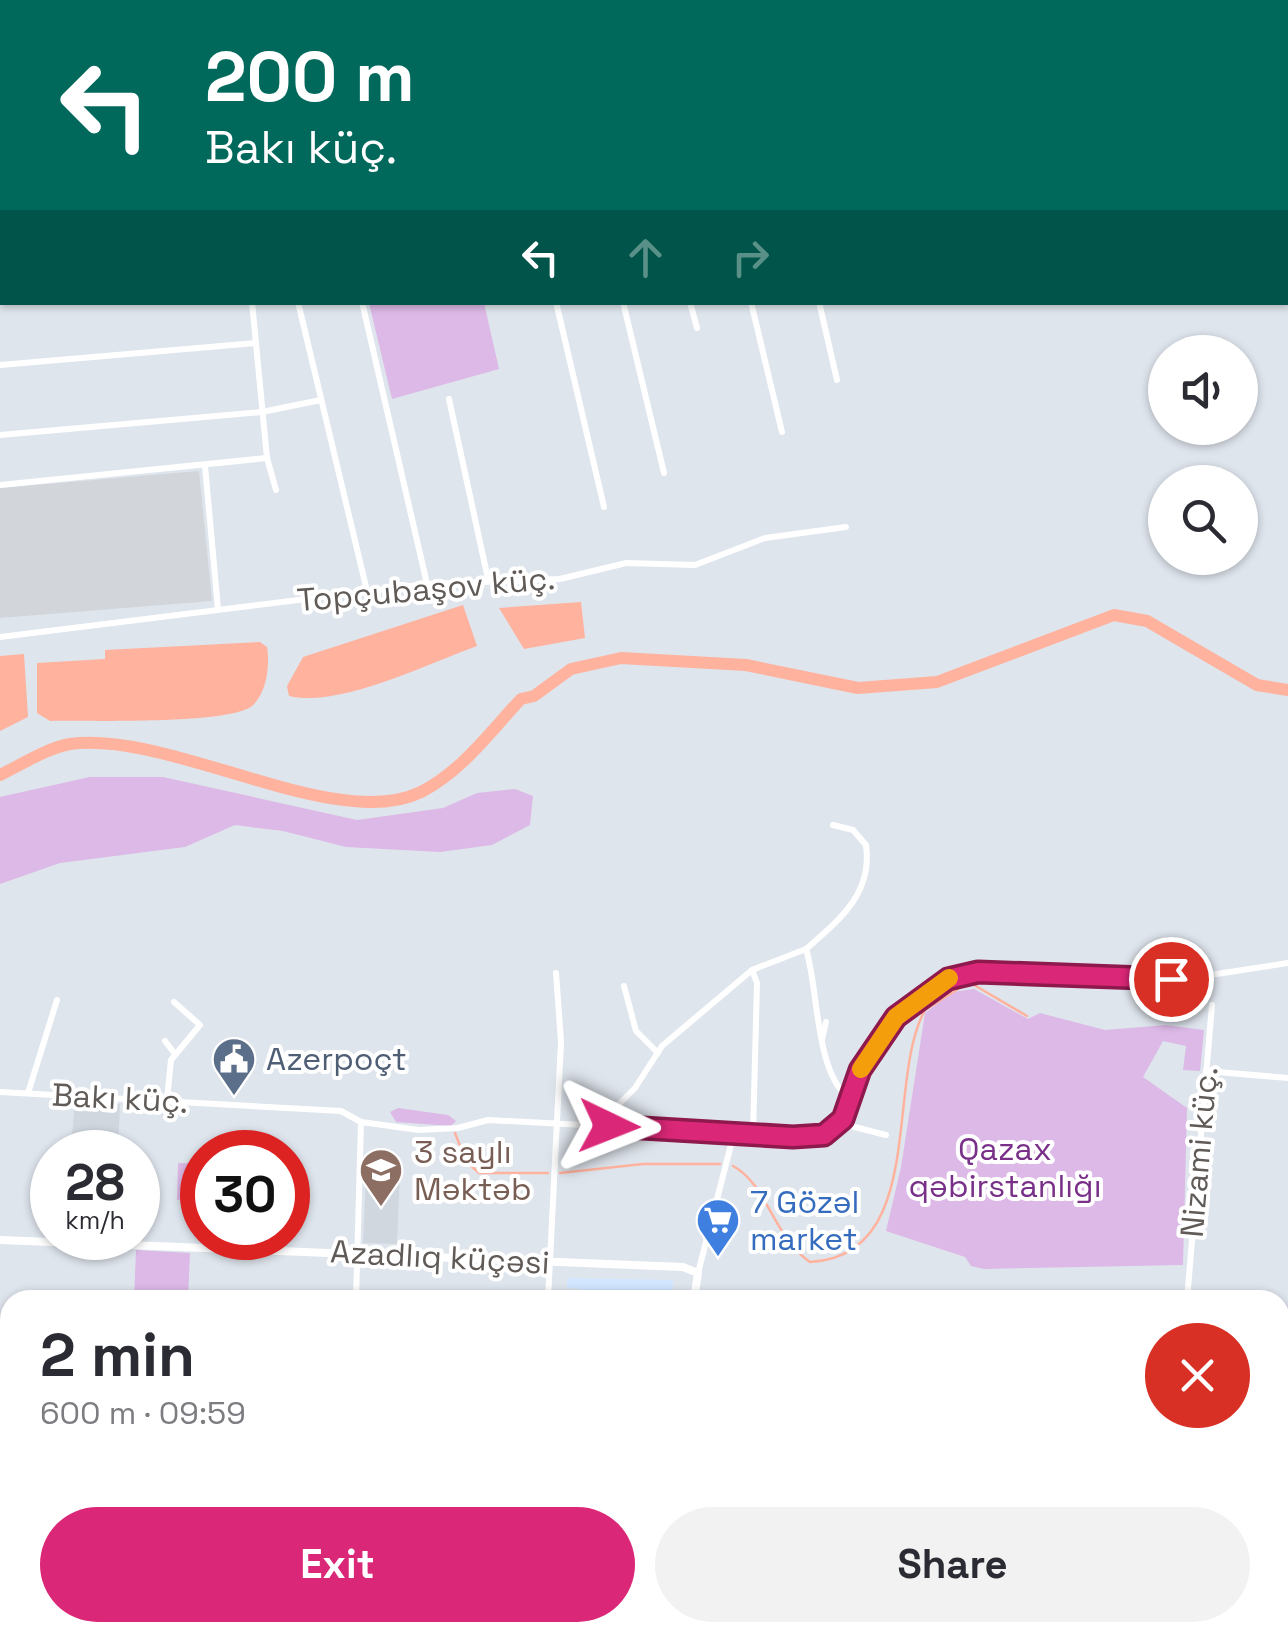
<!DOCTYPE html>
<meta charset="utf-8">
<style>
:root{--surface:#fff;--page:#f2f2f3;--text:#2b2b33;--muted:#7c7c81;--accent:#db2777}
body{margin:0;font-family:"Space Grotesk",sans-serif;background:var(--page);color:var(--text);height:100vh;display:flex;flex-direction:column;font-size:38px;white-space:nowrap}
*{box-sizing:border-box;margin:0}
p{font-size:32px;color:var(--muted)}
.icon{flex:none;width:55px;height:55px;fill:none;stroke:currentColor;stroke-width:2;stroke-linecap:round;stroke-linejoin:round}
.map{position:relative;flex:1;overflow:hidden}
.drawer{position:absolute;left:0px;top:1290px;width:1290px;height:352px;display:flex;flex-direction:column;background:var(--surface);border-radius:30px 30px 0 0;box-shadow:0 2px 8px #0004}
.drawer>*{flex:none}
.guide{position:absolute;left:0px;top:0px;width:1290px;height:305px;box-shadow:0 2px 8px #0004;background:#00695c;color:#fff;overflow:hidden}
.buttons{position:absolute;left:1148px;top:335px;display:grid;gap:20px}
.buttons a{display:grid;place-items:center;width:110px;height:110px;border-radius:50%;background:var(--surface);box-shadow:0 2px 8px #0004;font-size:50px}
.speed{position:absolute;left:30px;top:1130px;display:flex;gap:20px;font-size:50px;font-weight:700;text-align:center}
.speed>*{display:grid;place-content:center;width:130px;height:130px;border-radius:50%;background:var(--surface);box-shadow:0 2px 8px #0004;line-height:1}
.speed small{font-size:25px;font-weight:400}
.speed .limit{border:15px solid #d22;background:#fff;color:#111}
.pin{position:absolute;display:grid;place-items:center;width:85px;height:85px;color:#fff;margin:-42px;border:5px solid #fff;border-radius:50%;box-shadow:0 2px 10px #0007}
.me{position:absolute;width:110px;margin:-55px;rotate:92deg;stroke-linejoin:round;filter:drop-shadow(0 0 8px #0008)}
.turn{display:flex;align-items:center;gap:35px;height:210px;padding:0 40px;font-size:45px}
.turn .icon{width:130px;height:130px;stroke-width:2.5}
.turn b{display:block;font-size:70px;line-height:85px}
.lanes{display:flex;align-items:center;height:95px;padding:0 40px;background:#0003;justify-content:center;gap:50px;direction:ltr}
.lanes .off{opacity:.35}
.round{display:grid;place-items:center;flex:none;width:105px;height:105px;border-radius:52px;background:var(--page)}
.overview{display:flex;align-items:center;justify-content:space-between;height:170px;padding:0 40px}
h1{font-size:60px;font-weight:600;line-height:75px}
.action{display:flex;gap:20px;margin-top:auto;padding:20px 40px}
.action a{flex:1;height:115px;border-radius:60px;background:var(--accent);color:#fff;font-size:40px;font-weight:600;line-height:115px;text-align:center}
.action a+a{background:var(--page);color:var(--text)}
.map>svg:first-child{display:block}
.commercial{fill:#d2e6ff}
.industrial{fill:#d2d6db}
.education{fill:#d0d7df}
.green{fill:#dcb9e6}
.water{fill:#ffb29d}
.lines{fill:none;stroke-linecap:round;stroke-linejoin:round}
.stream{stroke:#ffb29d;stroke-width:2.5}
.river{stroke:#ffb29d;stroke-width:12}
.minor{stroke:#fff;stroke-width:6}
.tertiary{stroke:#fff;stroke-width:8}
.secondary{stroke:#fff;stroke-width:9}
.route-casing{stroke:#8e194d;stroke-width:25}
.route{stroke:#db2777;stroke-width:18}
.slow{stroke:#f59e0b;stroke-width:18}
.labels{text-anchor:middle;stroke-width:8;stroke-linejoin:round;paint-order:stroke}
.street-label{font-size:32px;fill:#615b58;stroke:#fff}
.service-label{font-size:32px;fill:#4e5e75;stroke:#fff;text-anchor:start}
.park-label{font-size:32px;fill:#793088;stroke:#fff}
.education-label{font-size:32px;fill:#785e54;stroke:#fff;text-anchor:start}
.shop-label{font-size:32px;fill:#366cbe;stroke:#fff;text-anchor:start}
</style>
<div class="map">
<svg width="1288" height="1642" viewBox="0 0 1288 1642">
<rect width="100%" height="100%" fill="#dfe5ed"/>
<polygon class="commercial" points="567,1278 673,1280 672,1300 580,1300 580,1289 567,1288"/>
<g class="industrial">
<polygon points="199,471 212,601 0,618 0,488"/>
<polygon points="1280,1453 1288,1454 1288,1565 1280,1565"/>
</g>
<g class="education">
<polygon points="75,1102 120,1104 118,1152 84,1152 85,1144 72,1136"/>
<polygon points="366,1172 400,1174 397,1244 363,1243"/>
<polygon points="0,1495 10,1499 10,1601 0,1600"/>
<polygon points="1091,1633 1091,1632 1187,1633 1186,1642 1090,1642"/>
<polygon points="1188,1633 1188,1632 1275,1633 1274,1642 1188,1642"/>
</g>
<g class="green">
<polygon points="369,303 484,303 499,369 392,399"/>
<polygon points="90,777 163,777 357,820 443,808 477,793 515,789 533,796 530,825 492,845 440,852 346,847 283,831 235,825 185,847 60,863 0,884 0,797"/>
<polygon points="974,989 1028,1019 1040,1013 1105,1030 1166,1025 1204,1030 1200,1071 1183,1070 1186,1046 1163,1041 1143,1077 1187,1108 1183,1265 984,1269 971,1266 965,1257 886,1231 901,1167 925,1013 952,992"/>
<polygon points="398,1108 448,1115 456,1121 451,1126 396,1122 390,1112"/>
<polygon points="178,1163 202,1164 202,1201 177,1200"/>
<polygon points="136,1250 190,1253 188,1300 134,1300"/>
</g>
<g class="water">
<polygon points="581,602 585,638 524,649 499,608"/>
<path d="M463 605 477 646C427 664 339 708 289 696L287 686 303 657Z"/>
<path d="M260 642 267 647C270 665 267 693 252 706 228 725 87 720 50 721L37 713V663L105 659V650Z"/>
<polygon points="24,654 28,717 0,731 0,656"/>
</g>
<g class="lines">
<g class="stream">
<polyline points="455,1133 466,1161 479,1173 548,1173"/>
<path d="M733 1166C767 1184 774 1238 810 1262 928 1256 885 1081 925 1010L969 982 1027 1016"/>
<polyline points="560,1173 643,1164 720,1164"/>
</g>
<path class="river" d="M0 775C21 765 47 748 70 744 170 730 336 834 421 792 462 771 490 732 521 699L534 696 571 669 621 658 746 665 858 688 937 682 1114 615 1147 621 1257 685 1288 690"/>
<g class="minor">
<polyline points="133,0 133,2"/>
<polyline points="192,0 192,2"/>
<polyline points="255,0 255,2"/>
<polyline points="329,0 329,2"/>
<polyline points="423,0 423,2"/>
<polyline points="552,0 552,2"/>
<polyline points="616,0 617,2"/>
<polyline points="679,0 680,2"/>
<polyline points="957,0 961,2"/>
<polyline points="1058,0 1061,2"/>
<polyline points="39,2 40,0"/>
<polyline points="491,2 491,0"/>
<polyline points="932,2 935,0"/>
<polyline points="1228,2 1229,0"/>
<polyline points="0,221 2,220"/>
<polyline points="0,294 2,294"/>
<polyline points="252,302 267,458 276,490"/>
<polyline points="298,302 367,591"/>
<polyline points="362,302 427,584"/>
<polyline points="556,302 604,507"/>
<polyline points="623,302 664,473"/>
<polyline points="690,302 697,328"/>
<polyline points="751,302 782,432"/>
<polyline points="819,302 837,380"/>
<polyline points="0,365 256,343"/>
<polyline points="449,399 488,579"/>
<polyline points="0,435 262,412 321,400"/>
<polyline points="205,466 218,609"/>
<polyline points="0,485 267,458"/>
<polyline points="0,637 427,584 560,579 626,563 695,565 765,538 846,527"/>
<path d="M806 949C839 920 873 894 866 845L853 830 833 825"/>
<polyline points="624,986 636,1031 658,1053"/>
<polyline points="822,1039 826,1022"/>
<polyline points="165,1041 175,1054"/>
<polyline points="1206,1071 1288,1078"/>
<path d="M0 1092 341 1111 361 1122 419 1130 458 1128 488 1120 809 1137C823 1135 834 1132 842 1120 851 1107 851 1089 858 1075 879 1029 925 976 979 972L1184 979 1288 963"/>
<polyline points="28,1093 57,1000"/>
<polyline points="167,1100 171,1060 200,1025 174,1002"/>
<polyline points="839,1123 886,1135"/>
<polyline points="609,1126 616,1107 635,1088 662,1046 752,970"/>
<path d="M753 1135 757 983 752 970 806 949C819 990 814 1069 849 1099"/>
<polyline points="698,1273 734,1133"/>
<polyline points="356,1300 361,1122"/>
<polyline points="548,1300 561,1042 556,973"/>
<polyline points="1187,1300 1212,1005"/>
<polyline points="0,1626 10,1627"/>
<polyline points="175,1632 461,1642"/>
<polyline points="57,1642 57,1632"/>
<polyline points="151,1642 152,1632"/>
<polyline points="532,1642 532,1632"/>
<polyline points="687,1642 687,1632"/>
<polyline points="957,1642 957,1632"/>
</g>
<g class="tertiary">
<polyline points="0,1240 683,1267 698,1273 694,1300"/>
<polyline points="1280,1359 1288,1359"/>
</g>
<g class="secondary">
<polyline points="0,1432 10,1432"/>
<polyline points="1280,1577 1288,1578"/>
<polyline points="1280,1586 1288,1587"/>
</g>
</g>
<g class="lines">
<g class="route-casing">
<polyline id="route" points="609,1126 793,1137 824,1135 843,1119 860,1070 896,1017 948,979 978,972 1171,979"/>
</g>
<use href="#route" class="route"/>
<polyline class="slow" points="861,1069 896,1017 949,978"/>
</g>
<defs>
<g id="civic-pin" transform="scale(2.25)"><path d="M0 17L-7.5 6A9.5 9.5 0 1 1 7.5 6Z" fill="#5c6f8a" stroke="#fff"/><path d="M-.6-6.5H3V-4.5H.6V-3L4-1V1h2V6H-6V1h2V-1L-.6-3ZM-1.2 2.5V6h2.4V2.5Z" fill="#fff"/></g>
<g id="school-pin" transform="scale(2.25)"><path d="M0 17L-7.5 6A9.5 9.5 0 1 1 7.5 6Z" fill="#8d6e63" stroke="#fff"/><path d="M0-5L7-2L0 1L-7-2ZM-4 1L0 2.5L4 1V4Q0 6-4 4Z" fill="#fff"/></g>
<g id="supermarket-pin" transform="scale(2.25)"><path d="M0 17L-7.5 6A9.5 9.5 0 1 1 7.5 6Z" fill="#3f7fe0" stroke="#fff"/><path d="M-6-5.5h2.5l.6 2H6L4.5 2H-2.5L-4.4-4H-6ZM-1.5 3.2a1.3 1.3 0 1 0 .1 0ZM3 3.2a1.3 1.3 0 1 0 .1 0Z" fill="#fff"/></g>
</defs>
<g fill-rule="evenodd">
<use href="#civic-pin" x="234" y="1059"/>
<use href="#school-pin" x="381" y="1170"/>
<use href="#supermarket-pin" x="718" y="1220"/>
</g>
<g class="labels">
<g class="street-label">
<text transform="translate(426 589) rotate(-5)" y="11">Topçubaşov küç.</text>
<text transform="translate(120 1098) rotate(3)" y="11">Bakı küç.</text>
<text transform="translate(1199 1152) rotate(-85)" y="11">Nizami küç.</text>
<text transform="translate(440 1257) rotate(3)" y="11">Azadlıq küçəsi</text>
</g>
<g class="service-label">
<text x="266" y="1070">Azerpoçt</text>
</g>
<g class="park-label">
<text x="1005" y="1160">Qazax<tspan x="1005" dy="37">qəbirstanlığı</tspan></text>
</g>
<g class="education-label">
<text x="414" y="1163">3 saylı<tspan x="414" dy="37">Məktəb</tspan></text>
</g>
<g class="shop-label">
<text x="750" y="1213">7 Gözəl<tspan x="750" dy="37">market</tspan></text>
</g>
</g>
</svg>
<div class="buttons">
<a><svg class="icon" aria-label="sound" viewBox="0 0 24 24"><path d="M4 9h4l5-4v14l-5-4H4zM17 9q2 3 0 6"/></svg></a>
<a><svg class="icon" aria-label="search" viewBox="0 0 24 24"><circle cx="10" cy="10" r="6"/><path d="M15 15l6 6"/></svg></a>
</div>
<div class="speed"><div>28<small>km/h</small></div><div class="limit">30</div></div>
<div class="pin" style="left:1171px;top:979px;background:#d93025"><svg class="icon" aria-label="arrive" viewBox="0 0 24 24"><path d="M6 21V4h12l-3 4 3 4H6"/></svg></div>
<svg class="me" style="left:609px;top:1126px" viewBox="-20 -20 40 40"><path d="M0-17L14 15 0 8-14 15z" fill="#db2777" stroke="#fff" stroke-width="4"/></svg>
<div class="guide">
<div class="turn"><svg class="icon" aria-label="left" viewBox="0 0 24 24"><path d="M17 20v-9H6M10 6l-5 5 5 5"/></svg><div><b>200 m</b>Bakı küç.</div></div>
<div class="lanes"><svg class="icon" aria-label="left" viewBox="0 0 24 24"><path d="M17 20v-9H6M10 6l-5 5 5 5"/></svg><svg class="icon off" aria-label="ahead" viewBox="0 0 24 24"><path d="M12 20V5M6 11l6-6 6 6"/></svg><svg class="icon off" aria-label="right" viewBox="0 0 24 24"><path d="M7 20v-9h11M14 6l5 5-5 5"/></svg></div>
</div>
<section class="drawer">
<div class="overview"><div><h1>2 min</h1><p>600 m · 09:59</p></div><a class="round" style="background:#d93025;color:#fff"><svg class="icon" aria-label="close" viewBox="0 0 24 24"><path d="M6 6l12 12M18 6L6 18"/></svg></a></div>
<div class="action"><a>Exit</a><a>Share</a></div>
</section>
</div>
